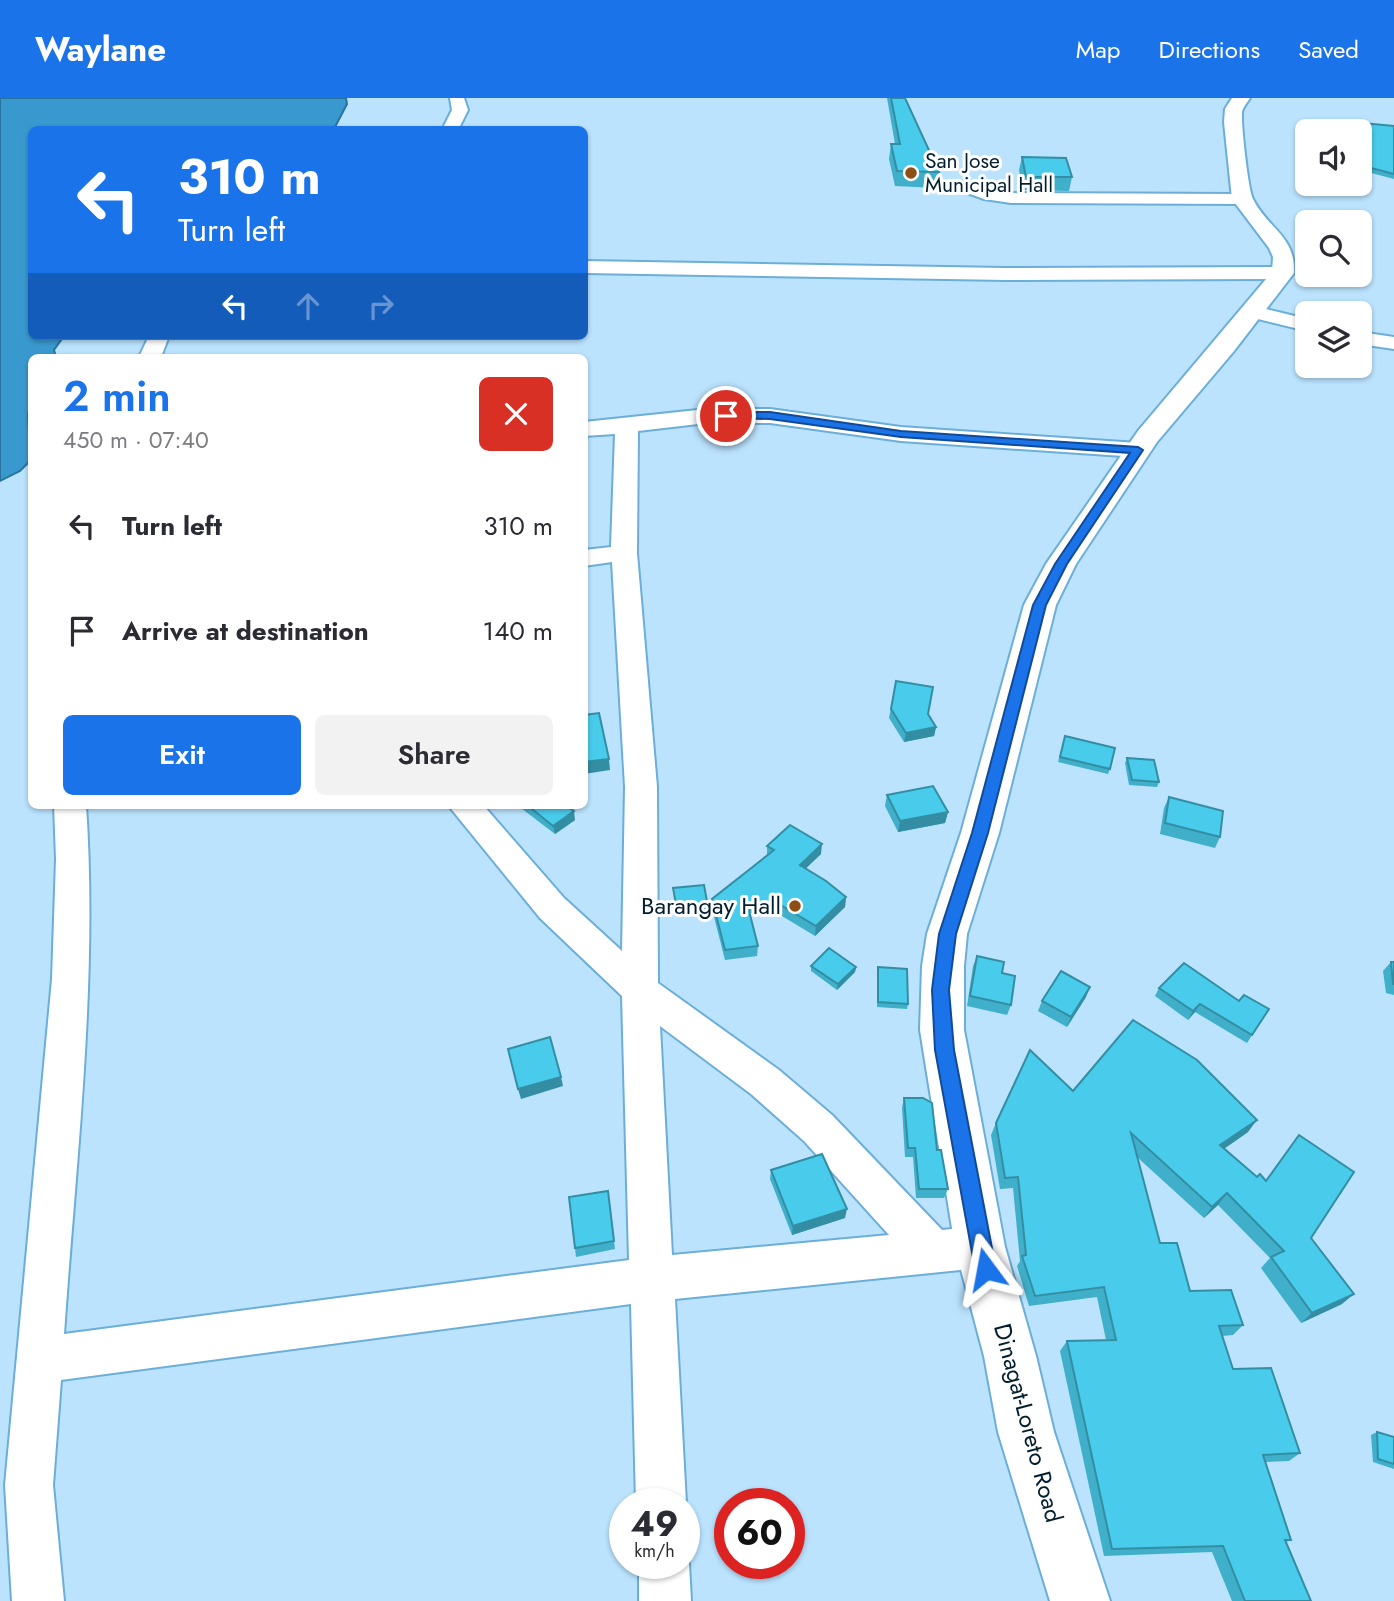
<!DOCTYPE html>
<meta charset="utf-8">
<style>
:root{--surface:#fff;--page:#f2f2f3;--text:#2b2b33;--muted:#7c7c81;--accent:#1a73e8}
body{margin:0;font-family:Jost,sans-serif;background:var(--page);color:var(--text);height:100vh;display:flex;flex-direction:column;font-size:26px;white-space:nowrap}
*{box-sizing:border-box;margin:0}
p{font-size:23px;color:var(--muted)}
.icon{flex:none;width:38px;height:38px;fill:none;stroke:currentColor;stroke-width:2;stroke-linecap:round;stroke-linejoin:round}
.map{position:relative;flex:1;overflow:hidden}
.details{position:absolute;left:28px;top:256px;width:560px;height:455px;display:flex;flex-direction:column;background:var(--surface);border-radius:10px;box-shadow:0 2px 5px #0004}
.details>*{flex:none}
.top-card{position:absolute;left:28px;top:28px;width:560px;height:214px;border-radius:10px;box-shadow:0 2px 5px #0004;background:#1a73e8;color:#fff;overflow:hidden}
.tools{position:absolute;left:1295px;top:21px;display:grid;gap:14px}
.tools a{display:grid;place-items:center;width:77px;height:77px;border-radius:10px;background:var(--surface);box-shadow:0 2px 5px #0004;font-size:35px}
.speed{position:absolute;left:609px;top:1390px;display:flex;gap:14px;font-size:35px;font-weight:700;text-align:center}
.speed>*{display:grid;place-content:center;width:91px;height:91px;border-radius:50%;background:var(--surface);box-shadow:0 2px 5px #0004;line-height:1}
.speed small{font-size:18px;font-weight:400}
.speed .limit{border:10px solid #d22;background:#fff;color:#111}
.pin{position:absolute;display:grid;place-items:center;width:60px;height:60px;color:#fff;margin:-30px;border:4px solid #fff;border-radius:50%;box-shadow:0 2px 7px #0007}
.me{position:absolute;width:77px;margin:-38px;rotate:347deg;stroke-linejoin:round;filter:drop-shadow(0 0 5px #0008)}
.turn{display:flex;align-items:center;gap:24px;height:147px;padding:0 35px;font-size:32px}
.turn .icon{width:91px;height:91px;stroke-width:2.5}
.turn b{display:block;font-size:49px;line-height:60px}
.lanes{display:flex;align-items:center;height:66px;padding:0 35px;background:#0003;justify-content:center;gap:35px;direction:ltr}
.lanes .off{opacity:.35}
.round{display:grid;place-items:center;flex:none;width:74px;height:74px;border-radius:10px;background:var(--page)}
.headline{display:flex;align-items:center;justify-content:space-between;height:119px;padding:0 35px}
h1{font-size:42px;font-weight:600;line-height:52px;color:var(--accent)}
.primary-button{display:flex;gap:14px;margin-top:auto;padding:14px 35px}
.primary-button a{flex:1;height:80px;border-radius:10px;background:var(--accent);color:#fff;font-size:28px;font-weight:600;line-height:80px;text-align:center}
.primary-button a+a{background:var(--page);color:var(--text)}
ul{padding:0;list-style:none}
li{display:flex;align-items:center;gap:21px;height:105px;padding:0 35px}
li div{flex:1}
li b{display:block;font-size:26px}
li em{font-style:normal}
header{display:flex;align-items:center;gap:42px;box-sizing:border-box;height:98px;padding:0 35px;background:var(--accent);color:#fff}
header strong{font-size:33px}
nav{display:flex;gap:38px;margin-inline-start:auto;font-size:24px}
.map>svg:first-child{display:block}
.water{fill:#3999cf;stroke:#28749f;stroke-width:2}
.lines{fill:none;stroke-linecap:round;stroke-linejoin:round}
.minor-casing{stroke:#6baed9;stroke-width:4}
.primary-casing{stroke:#6baed9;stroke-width:4}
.minor{fill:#fff;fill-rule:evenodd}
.primary{fill:#fff;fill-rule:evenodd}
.wall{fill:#3fafca}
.shaded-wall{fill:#338ea4}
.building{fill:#49cbeb;stroke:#338ea4;stroke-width:2}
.route{fill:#1a73e8;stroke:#114b97;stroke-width:2}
.poi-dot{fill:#8e4f15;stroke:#fefefe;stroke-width:2.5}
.labels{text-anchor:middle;stroke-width:6;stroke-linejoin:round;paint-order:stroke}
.far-poi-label{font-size:21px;fill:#021e2e;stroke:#fefefe;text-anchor:start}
.poi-label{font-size:24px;fill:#021e2e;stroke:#fefefe;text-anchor:end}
.street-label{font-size:24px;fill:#021e2e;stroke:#fefefe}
</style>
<header>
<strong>Waylane</strong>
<nav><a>Map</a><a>Directions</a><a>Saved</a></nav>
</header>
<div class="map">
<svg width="1394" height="1503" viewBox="0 0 1394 1503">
<rect width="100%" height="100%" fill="#bbe3fe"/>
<polygon class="water" points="0,0 346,0 347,6 334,31 32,32 32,238 64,238 54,252 56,259 32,259 31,301 28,318 31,362 20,373 0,383"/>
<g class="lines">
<g class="minor-casing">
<g id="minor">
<polygon points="450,0 464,0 468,12 458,32 442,32 452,12"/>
<polygon points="965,83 1011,95 1242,96 1251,101 1242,106 1011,105 984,101 959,92 957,88 959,84"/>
<polygon points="584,163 1006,170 1283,169 1293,175 1283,181 1006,182 584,175"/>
<polygon points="1253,208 1307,221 1307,233 1246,218 1243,214 1246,210"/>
<polygon points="1360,234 1394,239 1394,251 1360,246"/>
<polygon points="149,238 169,238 161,259 139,259"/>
<path d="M707 311H770L901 329 1138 345 1146 347 1150 352 1146 357 1138 359 901 343 770 325H707L638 333 637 455 657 689 658 885 779 972 832 1017 942 1132 980 1128 995 1134 1002 1149 995 1164 980 1170 675 1201 686 1405 684 1408V1405H636L631 1206 61 1282 53 1387 64 1503H12L5 1387 52 881 56 761 54 707H86C98 883 76 1061 64 1236L629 1162 622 898 540 820 448 707H483L564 800 622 853 625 689 612 464 584 468V452L611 449 615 336 584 338V324ZM660 928 751 996 804 1043 889 1137 672 1157Z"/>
<polygon points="684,1453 689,1465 691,1503 639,1503 639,1465 684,1465"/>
</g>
</g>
<g class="primary-casing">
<path id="primary" d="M1232 0H1250C1247 5 1243 9 1242 14 1241 26 1248 91 1253 101 1267 130 1296 138 1294 175L1234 253 1157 344 1076 466 1056 507 999 735 967 836 964 868V932L1005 1149 1036 1258 1054 1334 1110 1503H1050L998 1334 984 1258 955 1149 920 932 922 868 927 836 961 735 1024 507 1046 466 1138 333 1272 174 1273 159 1269 150 1232 101 1224 24 1225 11Z"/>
</g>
<use href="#minor" class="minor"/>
<use href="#primary" class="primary"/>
</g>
<g class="wall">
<polygon points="887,0 905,0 939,74 937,90 895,88 889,61 891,46 895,46"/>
<polygon points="1331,22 1394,28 1394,81 1360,72 1360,33 1330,33 1330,26"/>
<polygon points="1022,59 1072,79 1069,93 1023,92 1019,72"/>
<polygon points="896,583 928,616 936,629 934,638 904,644 889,620"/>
<polygon points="1065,638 1110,671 1108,676 1058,664"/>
<polygon points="1127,660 1159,684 1157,689 1129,687 1125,665"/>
<polygon points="887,697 948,714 945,725 898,734 885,708"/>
<polygon points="1169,699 1220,739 1215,750 1160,736 1164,710"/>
<polygon points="324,707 352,707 325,710"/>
<polygon points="517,707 565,707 575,722 555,736"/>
<polygon points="767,748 821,756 806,770 846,799 845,809 815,838 782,818 750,815 758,848 757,858 725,862 712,811 712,801 767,758"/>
<polygon points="673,790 708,809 708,814 677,817"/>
<polygon points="977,858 1002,875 1011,907 1007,917 967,908 973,868"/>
<polygon points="1391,864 1394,864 1394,897 1386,895 1383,873"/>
<polygon points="811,868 856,869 855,874 837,892 811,873"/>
<polygon points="878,869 908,906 907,911 877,909 877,874"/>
<polygon points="1159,890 1239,903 1269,911 1247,945 1195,914 1188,922 1155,898"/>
<polygon points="1086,899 1067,929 1038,913 1042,903"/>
<polygon points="1073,993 1248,1034 1224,1051 1257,1079 1266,1082 1299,1037 1311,1140 1342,1206 1301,1225 1261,1170 1270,1160 1218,1107 1204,1120 1137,1059 1160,1145 1190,1193 1243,1227 1233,1237 1222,1238 1233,1271 1300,1355 1289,1363 1266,1364 1291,1442 1286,1444 1311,1503 1232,1503 1212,1454 1104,1458 1060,1253 1067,1243 1106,1242 1097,1199 1029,1208 1017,1168 1020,1163 1013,1090 1000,1091 991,1037 996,1025"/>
<polygon points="904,1000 937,1052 948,1091 944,1100 916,1100 913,1059 905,1059 902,1010"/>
<polygon points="771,1072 845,1120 792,1137 770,1081"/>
<polygon points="608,1093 615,1151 576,1159 575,1150"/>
<polygon points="1377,1334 1394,1339 1394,1371 1373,1364 1371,1337"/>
</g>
<g class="shaded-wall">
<polygon points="936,629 934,638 904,644 906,635"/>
<polygon points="609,661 610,672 584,676 584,664"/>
<polygon points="574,713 575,722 555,736 553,728"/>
<polygon points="948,714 945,725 898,734 900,723"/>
<polygon points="822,746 821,756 799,777 800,767"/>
<polygon points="846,799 845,809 815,838 816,828"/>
<polygon points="856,869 855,874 837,892 838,886"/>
<polygon points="1090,889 1086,899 1067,929 1071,919"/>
<polygon points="1200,906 1195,914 1188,922 1193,913"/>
<polygon points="561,979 563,988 521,1001 518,991"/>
<polygon points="1257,1022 1248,1034 1212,1059 1220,1047"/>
<polygon points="1227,1095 1218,1107 1204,1120 1212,1109"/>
<polygon points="847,1111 845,1120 792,1137 793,1128"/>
<polygon points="1354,1196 1342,1206 1301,1225 1312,1215"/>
</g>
<g class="building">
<polygon points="891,0 905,0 939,74 897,73 891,46 900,46"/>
<polygon points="1331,22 1394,28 1394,76 1360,67 1360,33 1332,33"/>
<polygon points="1022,59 1066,60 1072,79 1026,79"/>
<polygon points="896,583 933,589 928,616 936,629 906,635 891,611"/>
<polygon points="599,615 609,661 584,664 584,617"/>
<polygon points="1065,638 1115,650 1110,671 1060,659"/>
<polygon points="1127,660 1154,662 1159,684 1132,682"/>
<polygon points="933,688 948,714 900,723 887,697"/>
<polygon points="1169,699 1223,713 1220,739 1165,725"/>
<polygon points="527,707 565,707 574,713 553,728"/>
<polygon points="790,727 822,746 800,767 826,783 846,799 816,828 782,808 747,805 758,848 725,852 712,801 774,752 767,748"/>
<polygon points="704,787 708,809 677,812 673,790"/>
<polygon points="829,850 856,869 838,886 811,868"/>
<polygon points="977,858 1004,864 1002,875 1015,878 1011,907 970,898"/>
<polygon points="1391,864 1394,864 1394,886 1393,886"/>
<polygon points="1184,865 1239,903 1244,897 1269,911 1252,937 1200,906 1193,913 1159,890"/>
<polygon points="878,869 907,871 908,906 878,904"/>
<polygon points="1061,873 1090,889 1071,919 1042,903"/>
<polygon points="1133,922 1197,962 1257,1022 1220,1047 1257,1079 1260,1076 1266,1083 1299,1037 1354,1074 1311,1140 1354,1196 1312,1215 1271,1159 1284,1153 1227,1095 1212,1109 1131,1035 1160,1145 1177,1145 1190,1193 1231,1192 1243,1227 1219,1228 1233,1271 1271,1270 1300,1355 1263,1357 1291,1442 1285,1442 1311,1503 1245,1503 1223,1448 1112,1451 1067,1243 1116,1242 1104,1189 1035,1198 1022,1158 1026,1157 1018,1079 1005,1080 996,1025 1030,952 1073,993"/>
<polygon points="550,939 561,979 518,991 508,951"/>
<polygon points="904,1000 923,1000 932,1005 937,1052 941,1052 948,1091 919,1091 915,1050 908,1050"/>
<polygon points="822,1056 847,1111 793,1128 771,1072"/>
<polygon points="608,1093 614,1143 575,1150 569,1099"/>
<polygon points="1377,1334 1394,1339 1394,1366 1378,1361"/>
</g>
<polygon class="route" points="726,314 770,314 901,333 1138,349 1143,352 1067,466 1046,507 988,735 956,836 949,892 954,952 996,1171 993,1178 986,1181 978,1178 975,1171 935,952 932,892 939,836 972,735 1033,507 1055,466 1130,355 901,339 770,321 722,320 721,318"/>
<g class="poi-dot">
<circle cx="911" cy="75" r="7"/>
<circle cx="795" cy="808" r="7"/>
</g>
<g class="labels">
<g class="far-poi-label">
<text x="925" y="70">San Jose<tspan x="925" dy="24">Municipal Hall</tspan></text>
</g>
<g class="poi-label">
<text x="781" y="816">Barangay Hall</text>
</g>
<g class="street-label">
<text transform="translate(1028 1325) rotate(75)" y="8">Dinagat-Loreto Road</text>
</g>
</g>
</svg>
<div class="tools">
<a><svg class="icon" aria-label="sound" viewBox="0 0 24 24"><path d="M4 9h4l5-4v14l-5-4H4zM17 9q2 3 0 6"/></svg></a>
<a><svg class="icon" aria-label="search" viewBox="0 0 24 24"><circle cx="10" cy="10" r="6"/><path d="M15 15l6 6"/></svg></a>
<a><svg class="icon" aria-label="layers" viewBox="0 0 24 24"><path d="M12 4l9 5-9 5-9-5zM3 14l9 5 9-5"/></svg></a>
</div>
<div class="speed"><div>49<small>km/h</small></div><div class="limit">60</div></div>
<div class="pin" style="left:726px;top:318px;background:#d93025"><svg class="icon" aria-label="arrive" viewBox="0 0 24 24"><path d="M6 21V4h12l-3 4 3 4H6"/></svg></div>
<svg class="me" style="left:986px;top:1171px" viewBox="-20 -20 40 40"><path d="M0-17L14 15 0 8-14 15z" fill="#1a73e8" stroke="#fff" stroke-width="4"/></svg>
<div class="top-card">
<div class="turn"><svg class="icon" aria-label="left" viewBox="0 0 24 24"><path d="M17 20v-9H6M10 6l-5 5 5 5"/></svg><div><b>310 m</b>Turn left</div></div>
<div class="lanes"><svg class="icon" aria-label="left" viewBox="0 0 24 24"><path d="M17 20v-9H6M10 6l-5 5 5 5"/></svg><svg class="icon off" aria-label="ahead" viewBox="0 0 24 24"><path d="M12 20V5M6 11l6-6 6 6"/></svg><svg class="icon off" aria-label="right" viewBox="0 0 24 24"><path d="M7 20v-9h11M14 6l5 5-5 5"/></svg></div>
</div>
<section class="details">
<div class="headline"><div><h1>2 min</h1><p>450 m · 07:40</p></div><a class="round" style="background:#d93025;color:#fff"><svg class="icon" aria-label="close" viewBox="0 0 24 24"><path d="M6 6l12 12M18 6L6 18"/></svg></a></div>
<ul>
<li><svg class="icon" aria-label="left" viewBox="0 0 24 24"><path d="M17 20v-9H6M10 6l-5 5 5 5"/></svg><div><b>Turn left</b></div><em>310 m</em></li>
<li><svg class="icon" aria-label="arrive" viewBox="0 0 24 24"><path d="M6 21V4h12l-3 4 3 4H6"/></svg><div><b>Arrive at destination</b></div><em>140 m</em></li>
</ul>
<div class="primary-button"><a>Exit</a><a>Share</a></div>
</section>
</div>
